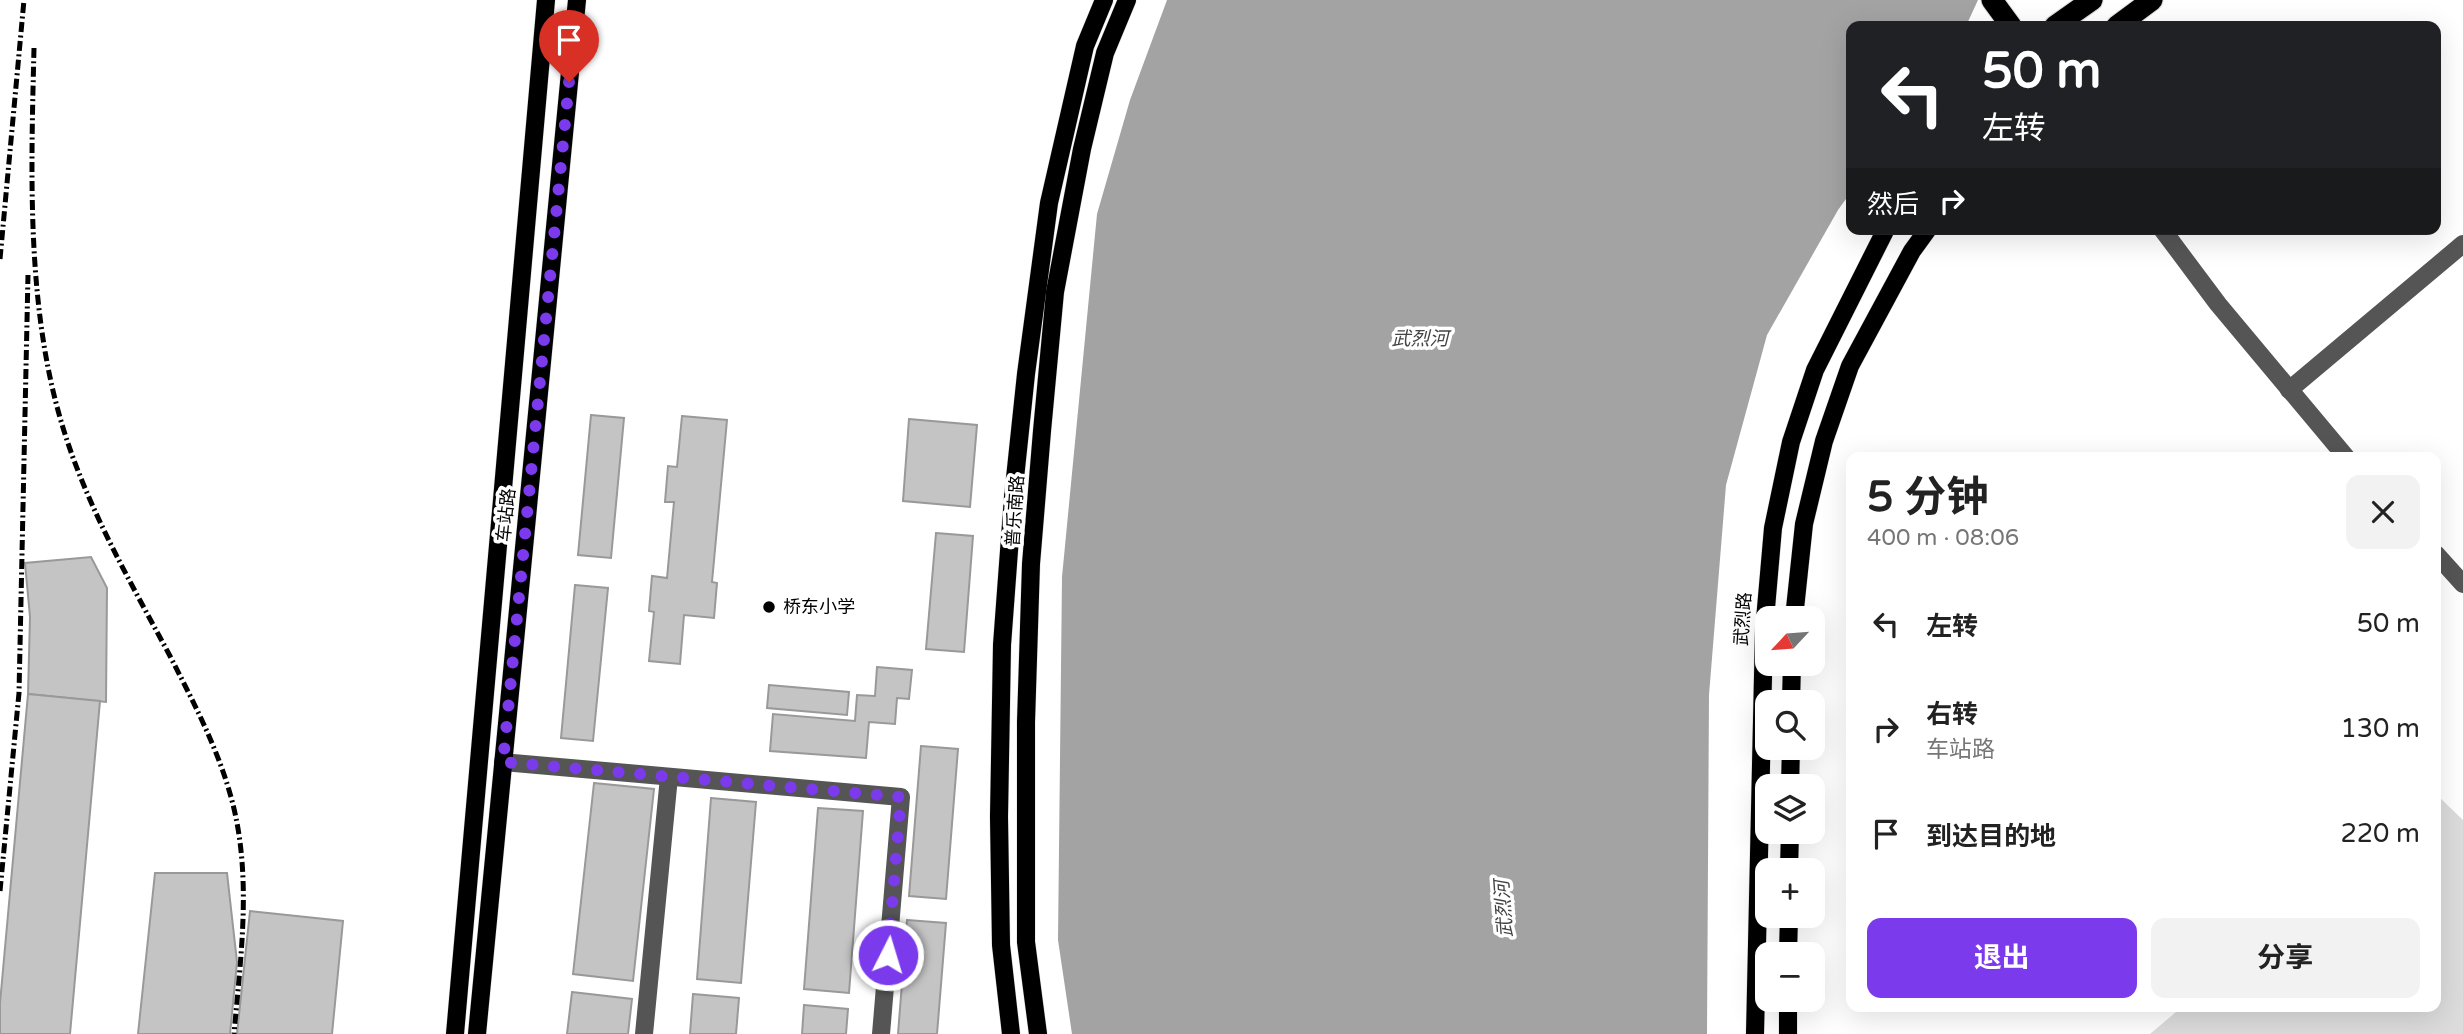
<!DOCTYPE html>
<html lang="zh">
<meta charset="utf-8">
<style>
:root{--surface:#fff;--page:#f2f2f2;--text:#222;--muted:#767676;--accent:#7c3aed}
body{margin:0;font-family:"Varela Round","Noto Sans SC",sans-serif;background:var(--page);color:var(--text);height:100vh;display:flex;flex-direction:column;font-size:26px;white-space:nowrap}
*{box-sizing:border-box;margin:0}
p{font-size:23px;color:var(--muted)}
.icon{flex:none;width:38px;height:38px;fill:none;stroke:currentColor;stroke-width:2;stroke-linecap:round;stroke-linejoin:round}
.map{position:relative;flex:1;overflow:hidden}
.details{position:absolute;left:1846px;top:452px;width:595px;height:560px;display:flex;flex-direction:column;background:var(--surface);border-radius:14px;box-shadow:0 7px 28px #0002}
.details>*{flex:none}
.banner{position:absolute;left:1846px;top:21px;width:595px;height:214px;border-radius:14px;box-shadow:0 7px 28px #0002;background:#202124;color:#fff;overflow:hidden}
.needle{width:46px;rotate:244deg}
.tools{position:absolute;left:1755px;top:606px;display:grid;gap:14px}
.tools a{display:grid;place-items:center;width:70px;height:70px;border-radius:14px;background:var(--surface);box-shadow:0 7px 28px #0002;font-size:35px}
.pin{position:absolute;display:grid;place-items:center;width:60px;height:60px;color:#fff;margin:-72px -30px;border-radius:50% 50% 50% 0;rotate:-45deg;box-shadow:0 0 7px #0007}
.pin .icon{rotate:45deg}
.me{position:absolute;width:77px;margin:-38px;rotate:5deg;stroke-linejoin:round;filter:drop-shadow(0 0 5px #0008)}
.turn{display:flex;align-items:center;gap:24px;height:147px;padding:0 21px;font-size:32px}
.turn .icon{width:91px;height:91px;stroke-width:2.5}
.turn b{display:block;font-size:49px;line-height:60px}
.then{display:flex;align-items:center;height:66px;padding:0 21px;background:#0003;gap:14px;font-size:26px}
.round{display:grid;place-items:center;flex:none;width:74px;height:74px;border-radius:14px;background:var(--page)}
.headline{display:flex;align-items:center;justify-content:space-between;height:119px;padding:0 21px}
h1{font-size:42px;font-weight:700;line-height:52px}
.action{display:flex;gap:14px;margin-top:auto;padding:14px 21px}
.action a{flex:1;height:80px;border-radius:14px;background:var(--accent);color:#fff;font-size:28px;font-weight:700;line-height:80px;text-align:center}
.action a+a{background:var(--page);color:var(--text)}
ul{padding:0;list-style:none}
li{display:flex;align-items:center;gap:21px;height:105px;padding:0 21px}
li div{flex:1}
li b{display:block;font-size:26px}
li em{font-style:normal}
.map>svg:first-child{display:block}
.green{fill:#dcdcdc}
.water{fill:#a3a3a3}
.building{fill:#c4c4c4;stroke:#999;stroke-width:2}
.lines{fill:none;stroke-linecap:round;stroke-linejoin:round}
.major-casing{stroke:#dbdbdb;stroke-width:19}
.highway-casing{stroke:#dbdbdb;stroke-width:23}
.minor{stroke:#555;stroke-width:18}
.major{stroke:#000;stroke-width:18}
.highway{stroke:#000;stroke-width:21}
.rail{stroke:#000;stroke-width:5;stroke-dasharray:10 3.5 2 3.5;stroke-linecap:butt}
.route{stroke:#7c3aed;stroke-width:12;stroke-dasharray:0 21.6}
.poi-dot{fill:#000;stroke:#fff;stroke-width:2.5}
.labels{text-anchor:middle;stroke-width:7;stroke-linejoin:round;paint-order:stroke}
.street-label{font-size:18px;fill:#000;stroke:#fff}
.poi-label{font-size:18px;fill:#000;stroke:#fff;text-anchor:start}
.water-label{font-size:19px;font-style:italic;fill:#444;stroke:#fff}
</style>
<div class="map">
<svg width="2463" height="1034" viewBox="0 0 2463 1034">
<rect width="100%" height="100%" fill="#fff"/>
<polygon class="green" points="2436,794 2463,820 2463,1034 2150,1034 2183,1006 2436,1006"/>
<polygon class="water" points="1167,0 1978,0 1966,26 1852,26 1851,192 1838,210 1767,335 1726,485 1709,695 1707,1034 1072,1034 1058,940 1062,577 1097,214 1130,100"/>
<g class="building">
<polygon points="591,415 624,418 611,558 578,555"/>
<polygon points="682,416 727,420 712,582 717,583 714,618 684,615 680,664 649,661 654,612 649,611 652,576 667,578 674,502 665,502 668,466 677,467"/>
<polygon points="909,419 977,425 970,507 903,501"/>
<polygon points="936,533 973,536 964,652 926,649"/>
<polygon points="91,557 107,588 106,702 28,694 30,617 25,563"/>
<polygon points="575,585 608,588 593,741 561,738"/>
<polygon points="877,667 912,670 909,699 897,698 895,724 869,722 866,758 770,751 773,714 855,721 857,695 875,696"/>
<polygon points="769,685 849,692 847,715 767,708"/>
<polygon points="28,694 100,701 70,1034 0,1034 0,1003"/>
<polygon points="921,746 958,749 946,899 909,896"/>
<polygon points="594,783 654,789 633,981 573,974"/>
<polygon points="711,798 756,802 741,983 697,979"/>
<polygon points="818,808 863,811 849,993 804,989"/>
<polygon points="155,873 227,873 237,962 230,1034 138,1034"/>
<polygon points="250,911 343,921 332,1034 237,1034"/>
<polygon points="907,920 946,923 937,1034 898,1034"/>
<polygon points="572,992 632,999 628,1034 567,1034"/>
<polygon points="693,994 739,998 736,1034 690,1034"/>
<polygon points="804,1005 848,1009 846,1034 802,1034"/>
</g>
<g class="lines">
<g class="major-casing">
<g id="major">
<polyline points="1794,618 1804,524 1824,441 1850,366 1912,251 1928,229"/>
<polyline points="1791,702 1792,663"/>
<polyline points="1790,786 1791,747"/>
<polyline points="1789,870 1790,831"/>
<polyline points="1788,954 1789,915"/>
<polyline points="455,1034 546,0"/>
<polyline points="477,1034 577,0"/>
<polyline points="1011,1034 1001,945 999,817 1002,645 1013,497 1026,374 1049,203 1085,46 1104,0"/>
<polyline points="1038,1034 1026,942 1026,722 1031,564 1042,431 1055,292 1082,149 1105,53 1127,0"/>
<polyline points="1755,1034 1764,631 1773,528 1791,442 1815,370 1886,229"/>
<polyline points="1788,1034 1788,999"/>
</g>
</g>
<g class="highway-casing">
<g id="highway">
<polyline points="1992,0 2011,26"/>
<polyline points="2055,26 2092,0"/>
<polyline points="2117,26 2152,0"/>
</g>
</g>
<g class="minor">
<polyline points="2162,229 2218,304 2346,457"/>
<polyline points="2289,390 2463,244"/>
<polyline points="2436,554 2463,584"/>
<polyline points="503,762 901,797 881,1034"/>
<polyline points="644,1034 669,777"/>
</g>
<use href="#major" class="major"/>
<use href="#highway" class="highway"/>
<g class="rail">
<path d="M34 48C31 174 26 310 64 431 89 511 131 583 170 656 197 709 226 764 237 823 250 893 240 964 234 1034"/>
<polyline points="0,259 24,0"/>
<polyline points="0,891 19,693 28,275"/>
</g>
</g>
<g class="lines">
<polyline class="route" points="569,82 503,762 901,797 888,955"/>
</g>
<circle class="poi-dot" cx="769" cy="607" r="7"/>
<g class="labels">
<g class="street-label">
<text transform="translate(1015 511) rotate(-86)" y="6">普乐南路</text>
<text transform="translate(506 515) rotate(-84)" y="6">车站路</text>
<text transform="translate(1743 619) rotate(-86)" y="6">武烈路</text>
</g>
<g class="poi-label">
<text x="783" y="613">桥东小学</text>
</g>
<g class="water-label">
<text x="1420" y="345">武烈河</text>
<text transform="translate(1503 909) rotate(-94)" y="7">武烈河</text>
</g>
</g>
</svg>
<div class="tools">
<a><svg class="needle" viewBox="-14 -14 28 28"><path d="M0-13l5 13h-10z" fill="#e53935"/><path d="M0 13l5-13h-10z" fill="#767676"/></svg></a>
<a><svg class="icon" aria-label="search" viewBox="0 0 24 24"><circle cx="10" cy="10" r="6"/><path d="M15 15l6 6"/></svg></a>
<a><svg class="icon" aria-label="layers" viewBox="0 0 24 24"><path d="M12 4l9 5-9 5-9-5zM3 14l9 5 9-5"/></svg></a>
<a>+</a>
<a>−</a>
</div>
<div class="pin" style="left:569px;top:82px;background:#d93025"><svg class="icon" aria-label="arrive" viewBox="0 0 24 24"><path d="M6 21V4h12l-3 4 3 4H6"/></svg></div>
<svg class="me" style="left:888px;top:955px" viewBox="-20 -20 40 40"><circle r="17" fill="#7c3aed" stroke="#fff" stroke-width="3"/><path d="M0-11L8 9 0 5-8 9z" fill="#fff"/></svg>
<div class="banner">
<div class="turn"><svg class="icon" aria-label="left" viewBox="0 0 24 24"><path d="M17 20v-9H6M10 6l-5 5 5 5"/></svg><div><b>50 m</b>左转</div></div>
<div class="then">然后<svg class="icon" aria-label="right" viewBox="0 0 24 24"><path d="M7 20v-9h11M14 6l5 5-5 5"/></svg></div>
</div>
<section class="details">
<div class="headline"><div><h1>5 分钟</h1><p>400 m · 08:06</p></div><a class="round"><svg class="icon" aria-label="close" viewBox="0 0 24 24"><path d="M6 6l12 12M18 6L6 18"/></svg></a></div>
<ul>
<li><svg class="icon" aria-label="left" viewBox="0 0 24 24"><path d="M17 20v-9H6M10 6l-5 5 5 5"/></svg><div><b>左转</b></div><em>50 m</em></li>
<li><svg class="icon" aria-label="right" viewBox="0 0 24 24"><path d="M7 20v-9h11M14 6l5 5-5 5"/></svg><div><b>右转</b><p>车站路</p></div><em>130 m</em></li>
<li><svg class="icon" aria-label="arrive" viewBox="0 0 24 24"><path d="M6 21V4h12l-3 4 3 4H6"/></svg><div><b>到达目的地</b></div><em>220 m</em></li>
</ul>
<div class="action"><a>退出</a><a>分享</a></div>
</section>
</div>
